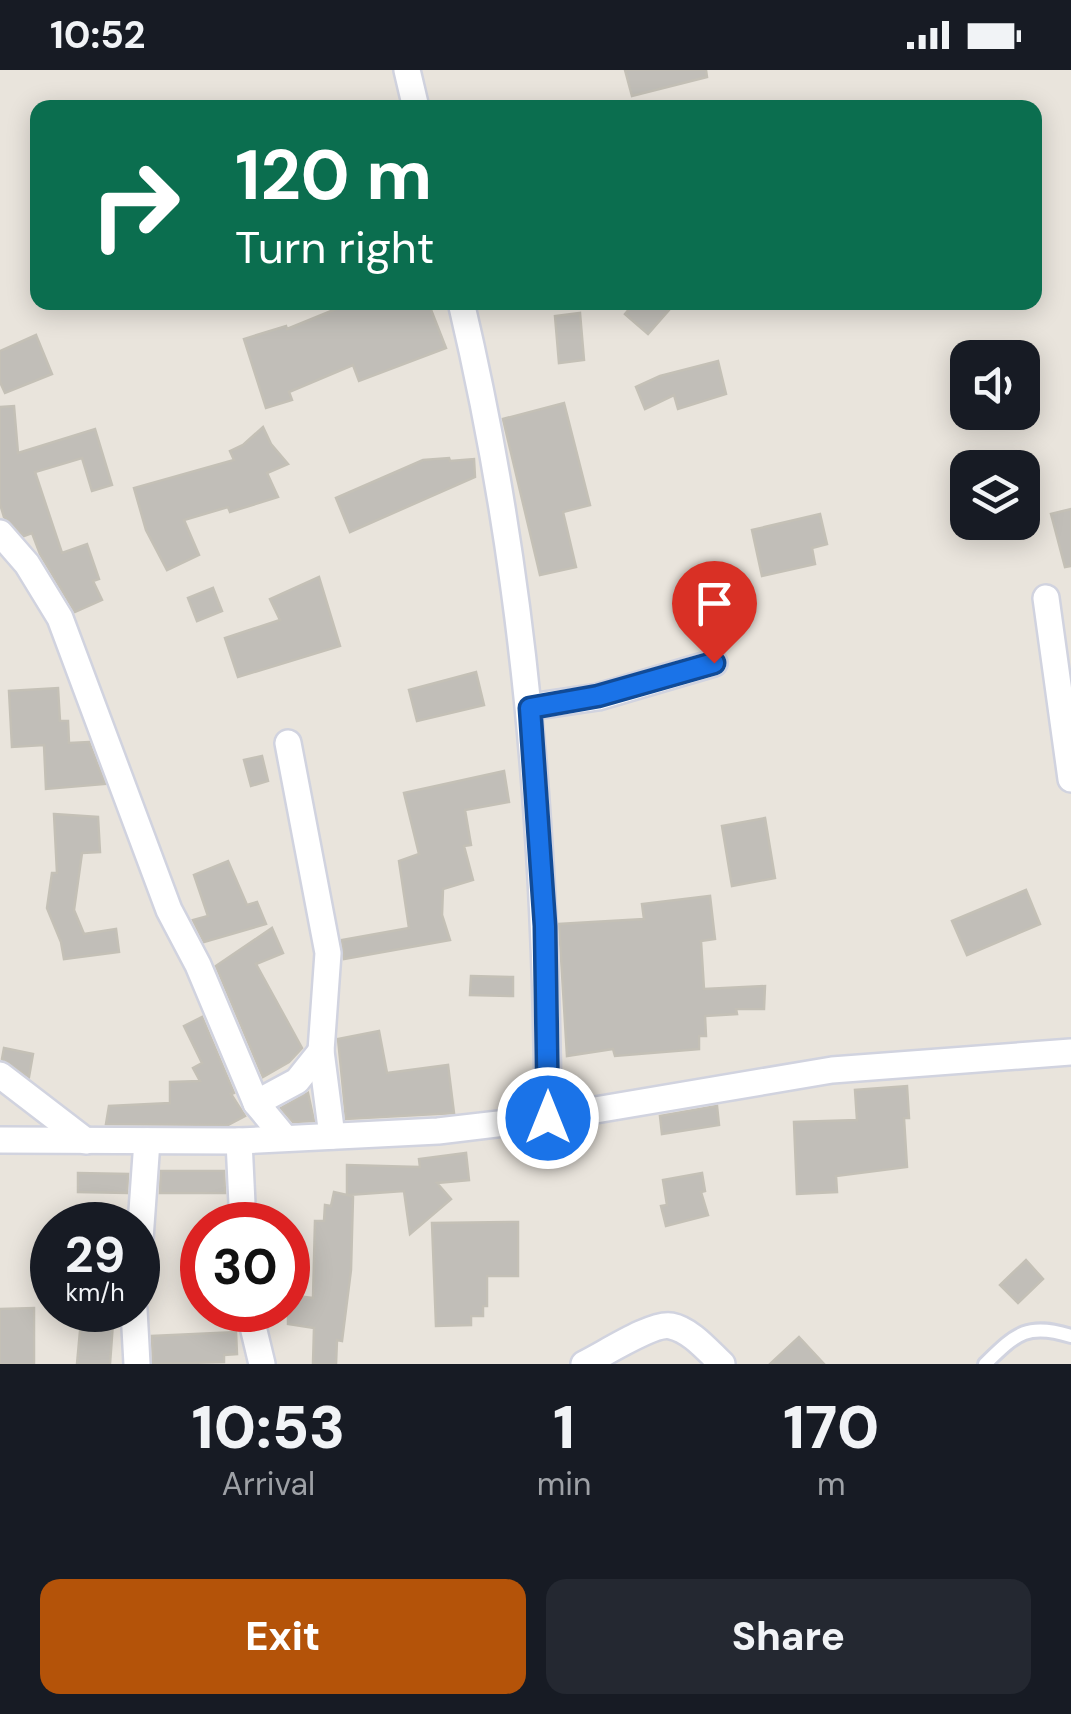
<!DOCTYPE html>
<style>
:root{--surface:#171b24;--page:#242831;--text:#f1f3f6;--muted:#9ea1a6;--accent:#b45309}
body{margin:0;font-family:"DM Sans",sans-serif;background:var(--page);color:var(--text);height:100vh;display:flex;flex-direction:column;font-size:38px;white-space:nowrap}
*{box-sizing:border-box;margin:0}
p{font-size:32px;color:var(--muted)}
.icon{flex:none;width:55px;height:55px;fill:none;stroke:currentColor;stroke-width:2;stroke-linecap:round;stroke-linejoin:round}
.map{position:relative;height:1294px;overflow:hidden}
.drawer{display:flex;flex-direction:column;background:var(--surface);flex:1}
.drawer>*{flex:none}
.hud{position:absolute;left:30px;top:30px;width:1012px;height:210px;border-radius:20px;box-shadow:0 5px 25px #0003;background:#0b6e4f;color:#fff;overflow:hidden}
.fabs{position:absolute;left:950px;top:270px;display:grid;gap:20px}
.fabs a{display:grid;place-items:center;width:90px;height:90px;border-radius:20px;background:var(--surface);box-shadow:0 5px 25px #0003;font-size:50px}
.speed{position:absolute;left:30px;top:1132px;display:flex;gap:20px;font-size:50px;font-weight:700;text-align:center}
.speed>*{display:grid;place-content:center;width:130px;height:130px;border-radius:50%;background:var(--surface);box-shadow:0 5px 25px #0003;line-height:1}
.speed small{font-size:25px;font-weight:400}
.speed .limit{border:15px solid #d22;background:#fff;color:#111}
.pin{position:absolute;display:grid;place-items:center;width:85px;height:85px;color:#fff;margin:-102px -42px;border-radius:50% 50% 50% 0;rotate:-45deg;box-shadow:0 0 10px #0007}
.pin .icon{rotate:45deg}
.me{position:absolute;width:110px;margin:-55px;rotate:0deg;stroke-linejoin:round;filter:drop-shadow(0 0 8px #0008)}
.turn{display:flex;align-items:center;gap:35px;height:210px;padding:0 40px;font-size:45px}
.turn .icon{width:130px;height:130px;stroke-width:2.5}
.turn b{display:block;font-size:70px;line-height:85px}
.eta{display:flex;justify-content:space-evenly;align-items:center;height:170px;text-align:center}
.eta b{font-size:60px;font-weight:800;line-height:70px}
.button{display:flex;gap:20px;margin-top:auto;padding:20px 40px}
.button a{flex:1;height:115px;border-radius:20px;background:var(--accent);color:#fff;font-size:40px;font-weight:800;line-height:115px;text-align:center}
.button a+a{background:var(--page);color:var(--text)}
.status{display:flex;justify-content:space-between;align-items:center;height:70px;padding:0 50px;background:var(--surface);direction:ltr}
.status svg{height:28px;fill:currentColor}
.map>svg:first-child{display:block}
.building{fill:#c1beb8;stroke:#c4c0b6;stroke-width:2.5}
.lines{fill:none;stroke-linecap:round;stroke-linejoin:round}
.service-casing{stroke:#d1d3df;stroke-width:18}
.minor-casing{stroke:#d1d3df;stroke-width:30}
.service{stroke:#fff;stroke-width:12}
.minor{stroke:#fff;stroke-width:25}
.route-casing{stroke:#114b97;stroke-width:25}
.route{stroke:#1a73e8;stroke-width:18}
</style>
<div class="status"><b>10:52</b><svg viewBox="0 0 49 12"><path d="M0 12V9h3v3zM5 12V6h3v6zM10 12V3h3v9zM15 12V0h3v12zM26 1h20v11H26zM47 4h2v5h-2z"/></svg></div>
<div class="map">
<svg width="1071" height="1294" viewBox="0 0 1071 1294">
<rect width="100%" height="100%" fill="#e9e4dc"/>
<g class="building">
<polygon points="625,0 706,0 707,7 632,26"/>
<polygon points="353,232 428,232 446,278 359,311 353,295 289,322 292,330 266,338 244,269 286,256 287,259"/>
<polygon points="635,232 676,232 648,264 625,244"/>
<polygon points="580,243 584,290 559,293 555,246"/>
<polygon points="36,265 52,304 5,323 0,312 0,281"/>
<polygon points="718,291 726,324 678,339 674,325 645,339 636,317 660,306"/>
<polygon points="564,333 590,435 563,442 576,497 540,505 503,349"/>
<polygon points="14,336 18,383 95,359 112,415 92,421 82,388 35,402 62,483 87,474 99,509 93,511 102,530 75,542 40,484 32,463 24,466 4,447 0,434 0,337"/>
<polygon points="263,357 271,374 288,394 267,403 278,427 230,442 228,437 184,450 199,485 167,500 146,460 134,418 234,390 230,381 243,375"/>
<polygon points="449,388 450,391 474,389 475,407 350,462 336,428 423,390"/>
<polygon points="1071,439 1071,496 1065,497 1051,444"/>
<polygon points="820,444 827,474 812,478 815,494 762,506 752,460"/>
<polygon points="319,507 340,576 238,607 225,568 280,550 270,529"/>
<polygon points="213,518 222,541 197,551 188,528"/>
<polygon points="476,602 484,635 417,651 409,620"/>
<polygon points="58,618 60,651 68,651 69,673 89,672 105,714 46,719 44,675 12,677 9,621"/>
<polygon points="262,686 268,711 251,716 244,690"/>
<polygon points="504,701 509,732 465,740 471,775 464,776 473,810 443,819 442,845 450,870 344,889 342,870 409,858 399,791 419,784 404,723"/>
<polygon points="54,744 98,747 100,782 82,783 74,840 84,864 116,859 119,882 64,889 61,872 47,838 52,803 57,803"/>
<polygon points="765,748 775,808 732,816 722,756"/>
<polygon points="228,791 247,835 257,832 266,854 204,872 193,850 208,846 194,805"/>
<polygon points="1026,820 1040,854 967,885 952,851"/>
<polygon points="710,826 715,869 701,871 704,919 765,916 764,939 736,939 737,944 705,946 706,966 699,966 699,979 615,986 613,979 567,986 559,854 644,849 642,834"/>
<polygon points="272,858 283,883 256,894 302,978 289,992 263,1007 216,896"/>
<polygon points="471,906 513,907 513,926 470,925"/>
<polygon points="202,947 234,1023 231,1024 245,1046 228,1055 106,1054 109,1036 170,1033 170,1012 200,1011 193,998 202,993 184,956"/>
<polygon points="379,961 387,1003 448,995 454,1043 346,1049 338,969"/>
<polygon points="4,978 33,984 29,1007 2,989"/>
<polygon points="907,1016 909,1048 904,1048 907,1097 836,1106 837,1122 797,1124 794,1052 857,1050 855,1020"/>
<polygon points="308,1023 314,1051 293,1052 281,1038"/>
<polygon points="717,1036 719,1055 662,1064 660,1046"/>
<polygon points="466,1083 469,1110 437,1113 451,1129 410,1164 404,1121 348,1125 353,1127 351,1200 342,1271 337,1270 336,1294 313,1294 314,1258 288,1254 288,1225 313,1228 315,1151 324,1151 325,1135 331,1136 334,1122 347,1125 347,1095 420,1097 419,1089"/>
<polygon points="161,1101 224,1101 225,1123 160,1123"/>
<polygon points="78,1103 128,1104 127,1123 78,1122"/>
<polygon points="702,1103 705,1121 701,1122 708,1145 666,1156 661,1136 667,1135 663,1110"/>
<polygon points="518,1152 518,1206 487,1206 487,1236 483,1236 483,1246 471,1246 471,1255 436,1256 432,1153"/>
<polygon points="1026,1190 1043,1209 1018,1233 1000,1215"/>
<polygon points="34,1238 34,1294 0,1294 0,1239"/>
<polygon points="81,1250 113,1253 110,1294 77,1294"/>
<polygon points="236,1262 237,1284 224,1285 224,1292 153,1294 152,1266"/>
<polygon points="799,1267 824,1294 770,1294"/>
</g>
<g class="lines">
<g class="service-casing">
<path id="service" d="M985 1294C1016 1264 1027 1252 1071 1266"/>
</g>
<g class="minor-casing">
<g id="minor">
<polyline points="407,0 416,38"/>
<path d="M461 232C526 506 546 769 548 1048"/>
<polyline points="0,463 27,494 60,548 169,840 198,895 256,1033 285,1068"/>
<polyline points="1046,528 1071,709"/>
<polyline points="530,637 598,627 714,593"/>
<polyline points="288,673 328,883 321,981 332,1066"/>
<polyline points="0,1005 86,1071"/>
<polyline points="256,1033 297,1011 321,981"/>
<polyline points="0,1070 239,1071 438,1061 548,1048 832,1000 1071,982"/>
<polyline points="239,1071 243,1155"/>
<polyline points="138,1197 147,1071"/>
<polyline points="134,1240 137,1294"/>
<polyline points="249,1240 262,1294"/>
<path d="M584 1294C603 1285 653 1252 671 1256 691 1260 708 1281 722 1294"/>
</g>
</g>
<use href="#service" class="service"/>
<use href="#minor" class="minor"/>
</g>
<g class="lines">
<g class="route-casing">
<polyline id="route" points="548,1048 545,856 530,638 598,626 714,593"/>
</g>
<use href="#route" class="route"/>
</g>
</svg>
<div class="fabs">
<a><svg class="icon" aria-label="sound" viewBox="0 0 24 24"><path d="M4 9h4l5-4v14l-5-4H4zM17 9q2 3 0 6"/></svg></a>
<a><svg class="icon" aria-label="layers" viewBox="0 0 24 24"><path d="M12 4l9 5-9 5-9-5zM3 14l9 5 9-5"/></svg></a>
</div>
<div class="speed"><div>29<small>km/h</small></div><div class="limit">30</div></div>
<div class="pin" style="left:714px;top:593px;background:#d93025"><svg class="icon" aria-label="arrive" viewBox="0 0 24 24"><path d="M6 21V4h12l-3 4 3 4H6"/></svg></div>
<svg class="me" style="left:548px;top:1048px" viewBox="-20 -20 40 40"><circle r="17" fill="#1a73e8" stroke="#fff" stroke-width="3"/><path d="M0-11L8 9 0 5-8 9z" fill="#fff"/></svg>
<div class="hud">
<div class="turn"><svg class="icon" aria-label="right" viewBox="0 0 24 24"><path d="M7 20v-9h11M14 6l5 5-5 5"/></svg><div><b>120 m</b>Turn right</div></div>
</div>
</div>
<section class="drawer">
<div class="eta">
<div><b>10:53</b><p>Arrival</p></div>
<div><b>1</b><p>min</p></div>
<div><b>170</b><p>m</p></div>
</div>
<div class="button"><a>Exit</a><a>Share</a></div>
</section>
